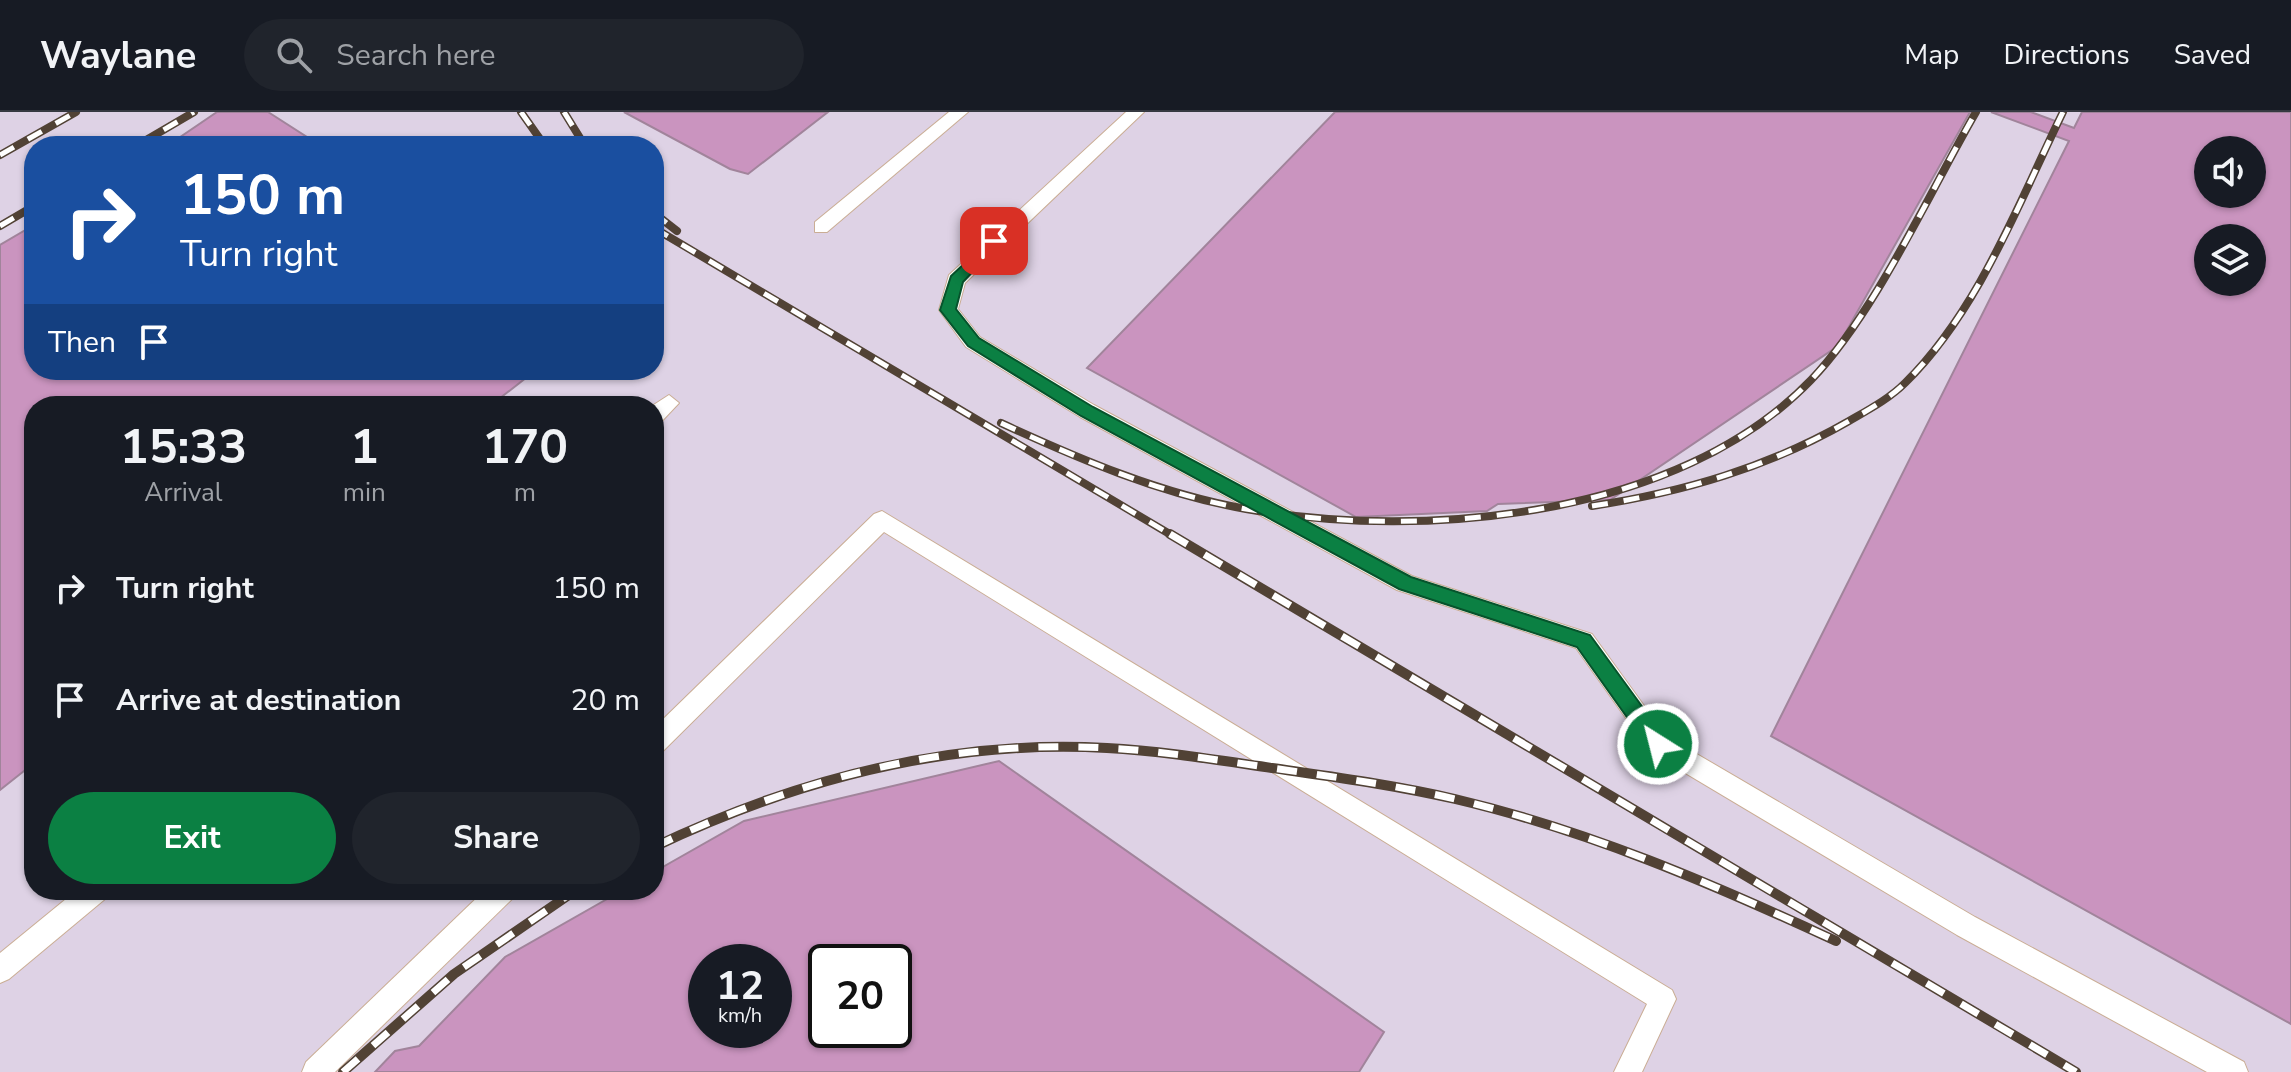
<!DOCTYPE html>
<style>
:root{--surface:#171b24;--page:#20242c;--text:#f1f3f6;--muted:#9ea1a6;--line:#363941;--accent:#0b8043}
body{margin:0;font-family:"Nunito Sans",sans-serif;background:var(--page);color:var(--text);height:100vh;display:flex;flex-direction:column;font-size:30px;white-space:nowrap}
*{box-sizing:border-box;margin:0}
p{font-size:26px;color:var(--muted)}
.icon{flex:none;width:44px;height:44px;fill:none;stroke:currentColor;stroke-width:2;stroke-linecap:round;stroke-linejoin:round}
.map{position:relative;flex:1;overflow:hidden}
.panel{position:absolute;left:24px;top:284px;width:640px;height:504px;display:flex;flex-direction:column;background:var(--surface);border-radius:32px;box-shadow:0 2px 6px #0004}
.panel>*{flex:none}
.banner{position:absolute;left:24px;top:24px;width:640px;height:244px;border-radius:32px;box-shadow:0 2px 6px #0004;background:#1a4fa0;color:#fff;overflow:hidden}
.fabs{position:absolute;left:2194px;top:24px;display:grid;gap:16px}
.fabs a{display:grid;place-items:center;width:72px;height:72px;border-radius:50%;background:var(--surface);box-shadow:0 2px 6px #0004;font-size:40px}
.speed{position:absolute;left:688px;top:832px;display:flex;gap:16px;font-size:40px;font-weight:700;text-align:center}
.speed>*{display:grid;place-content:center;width:104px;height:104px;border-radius:50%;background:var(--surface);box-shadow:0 2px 6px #0004;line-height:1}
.speed small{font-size:20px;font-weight:400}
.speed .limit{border:4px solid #111;border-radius:12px;background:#fff;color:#111}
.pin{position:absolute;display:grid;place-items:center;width:68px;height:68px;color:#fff;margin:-34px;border-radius:16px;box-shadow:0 4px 12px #0006}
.me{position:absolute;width:88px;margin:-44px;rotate:324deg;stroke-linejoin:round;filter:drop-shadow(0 0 6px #0008)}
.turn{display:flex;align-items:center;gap:28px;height:168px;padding:0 24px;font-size:36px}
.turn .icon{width:104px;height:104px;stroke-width:2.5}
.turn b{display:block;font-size:56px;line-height:68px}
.then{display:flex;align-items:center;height:76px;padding:0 24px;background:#0003;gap:16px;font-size:30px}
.eta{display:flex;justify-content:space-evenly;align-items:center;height:136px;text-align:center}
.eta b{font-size:48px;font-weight:700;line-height:56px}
.primary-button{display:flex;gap:16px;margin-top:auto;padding:16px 24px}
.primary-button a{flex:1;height:92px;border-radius:48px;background:var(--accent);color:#fff;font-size:32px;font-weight:700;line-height:92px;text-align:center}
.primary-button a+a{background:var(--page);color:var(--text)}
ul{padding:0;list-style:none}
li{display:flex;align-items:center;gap:24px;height:112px;padding:0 24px}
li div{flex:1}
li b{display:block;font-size:30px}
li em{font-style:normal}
header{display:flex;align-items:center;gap:48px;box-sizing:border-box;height:112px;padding:0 40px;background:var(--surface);border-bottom:2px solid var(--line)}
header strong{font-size:38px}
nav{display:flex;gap:44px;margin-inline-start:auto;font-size:28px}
.search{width:560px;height:72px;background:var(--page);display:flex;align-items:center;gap:20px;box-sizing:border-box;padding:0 28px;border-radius:44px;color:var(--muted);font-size:30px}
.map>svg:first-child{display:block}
.industrial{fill:#ded2e5;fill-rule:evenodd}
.building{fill:#ca94bf;stroke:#a1849b;stroke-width:2;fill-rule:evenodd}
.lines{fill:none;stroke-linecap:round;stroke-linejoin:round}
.lane-casing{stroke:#caad94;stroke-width:2}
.lane{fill:#fff;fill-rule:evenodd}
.rail-far1-casing{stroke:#514235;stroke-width:8}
.rail-casing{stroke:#514235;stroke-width:10}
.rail-far1{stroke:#fff;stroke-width:5;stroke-dasharray:16;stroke-linecap:butt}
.rail{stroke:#fff;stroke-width:7;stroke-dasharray:20;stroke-linecap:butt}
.route{fill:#0b8043;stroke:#07532c;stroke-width:2}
</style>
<header>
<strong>Waylane</strong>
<div class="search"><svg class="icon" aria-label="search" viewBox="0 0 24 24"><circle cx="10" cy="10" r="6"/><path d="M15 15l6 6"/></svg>Search here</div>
<nav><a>Map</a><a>Directions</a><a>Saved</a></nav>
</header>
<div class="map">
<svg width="2291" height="960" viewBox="0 0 2291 960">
<rect width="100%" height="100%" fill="#f9dac1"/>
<path class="industrial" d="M0 0H2291V960H0ZM34 34H654V258H34ZM2208 38H2252V82H2208ZM2208 126H2252V170H2208ZM34 294H654V778H34ZM706 850H774V918H706ZM826 850H894V918H826Z"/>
<g class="building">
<polygon points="217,0 268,0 321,34 167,34"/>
<polygon points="624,0 828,0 748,62 730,57"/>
<polygon points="1335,0 1970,0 1838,234 1610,388 1498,392 1487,399 1356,405 1087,256"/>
<path d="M1991 0H2031L2074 16 2082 0H2291V912L1771 624 2069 29ZM2208 38H2252V82H2208ZM2208 126H2252V170H2208Z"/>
<polygon points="34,113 34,258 536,258 490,294 34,294 34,651 0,678 0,133"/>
<path d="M999 649 1384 920 1359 960H375L395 939 419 934 505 845 623 778H654V760L744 709ZM706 850H774V918H706ZM826 850H894V918H826Z"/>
</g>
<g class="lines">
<g class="lane-casing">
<g id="lane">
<polygon points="949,0 968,0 827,120 815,120 815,110"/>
<polygon points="1126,0 1144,0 965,171 958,197 980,225 1094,293 1412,464 1592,522 1666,624 1975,805 2244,950 2248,960 2207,960 1957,823 1650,640 1576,536 1397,478 1080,305 966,235 939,198 949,163"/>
<polygon points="669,283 679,291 661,310 654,312 652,294"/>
<polygon points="882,399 1672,878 1676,887 1642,960 1614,960 1647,892 884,420 662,640 654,643 654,616 874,402"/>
<polygon points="77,778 109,778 105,787 9,867 0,871 0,841"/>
<polygon points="485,778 516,778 512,787 335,960 302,960 306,950"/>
</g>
</g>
<use href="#lane" class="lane"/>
<g class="rail-far1-casing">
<g id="rail-far1">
<polyline points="521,0 545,34"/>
<polyline points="564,0 585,34"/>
<polyline points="136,34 194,0"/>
<polyline points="0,43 76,0"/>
<polyline points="654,101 677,119"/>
<polyline points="0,114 34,94"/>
<polyline points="654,116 1173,424"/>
<path d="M1001 311C1079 347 1161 382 1246 397 1425 428 1678 406 1811 268 1876 200 1928 83 1976 0"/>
<path d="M1592 394C1684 380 1769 355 1849 309 1868 298 1889 287 1905 271 1979 198 2018 92 2063 0"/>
</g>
</g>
<g class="rail-casing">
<g id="rail">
<polyline points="1170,422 2076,960"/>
<path d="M654 735C797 667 948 627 1107 636 1163 639 1217 648 1272 656 1334 665 1395 673 1455 687 1587 718 1713 772 1836 829"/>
<polyline points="343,960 454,862 576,778"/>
</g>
</g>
<use href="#rail-far1" class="rail-far1"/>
<use href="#rail" class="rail"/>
</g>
<polygon class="route" points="994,124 1002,129 963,170 956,197 979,226 1093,295 1411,465 1590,523 1665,626 1668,632 1665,639 1651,639 1577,535 1399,477 1081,304 968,234 940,198 951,164"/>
</svg>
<div class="fabs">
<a><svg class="icon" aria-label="sound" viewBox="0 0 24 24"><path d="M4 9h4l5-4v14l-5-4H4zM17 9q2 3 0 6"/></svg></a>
<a><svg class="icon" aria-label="layers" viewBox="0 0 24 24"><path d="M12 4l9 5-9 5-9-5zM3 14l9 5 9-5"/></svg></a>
</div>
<div class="speed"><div>12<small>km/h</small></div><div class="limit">20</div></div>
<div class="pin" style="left:994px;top:129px;background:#d93025"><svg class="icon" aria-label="arrive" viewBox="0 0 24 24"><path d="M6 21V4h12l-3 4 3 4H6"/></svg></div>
<svg class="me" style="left:1658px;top:632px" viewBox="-20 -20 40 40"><circle r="17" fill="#0b8043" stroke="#fff" stroke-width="3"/><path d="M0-11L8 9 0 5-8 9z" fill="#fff"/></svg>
<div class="banner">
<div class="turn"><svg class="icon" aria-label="right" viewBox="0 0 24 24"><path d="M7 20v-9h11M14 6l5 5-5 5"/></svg><div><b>150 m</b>Turn right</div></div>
<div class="then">Then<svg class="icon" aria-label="arrive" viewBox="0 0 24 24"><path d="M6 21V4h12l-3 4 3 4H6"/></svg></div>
</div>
<section class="panel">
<div class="eta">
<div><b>15:33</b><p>Arrival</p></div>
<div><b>1</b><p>min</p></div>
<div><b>170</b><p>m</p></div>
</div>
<ul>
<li><svg class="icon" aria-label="right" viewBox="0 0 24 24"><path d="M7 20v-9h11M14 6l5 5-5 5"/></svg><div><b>Turn right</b></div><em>150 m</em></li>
<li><svg class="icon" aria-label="arrive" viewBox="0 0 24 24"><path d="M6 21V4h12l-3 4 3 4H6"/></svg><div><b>Arrive at destination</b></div><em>20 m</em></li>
</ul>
<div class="primary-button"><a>Exit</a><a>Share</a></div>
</section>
</div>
